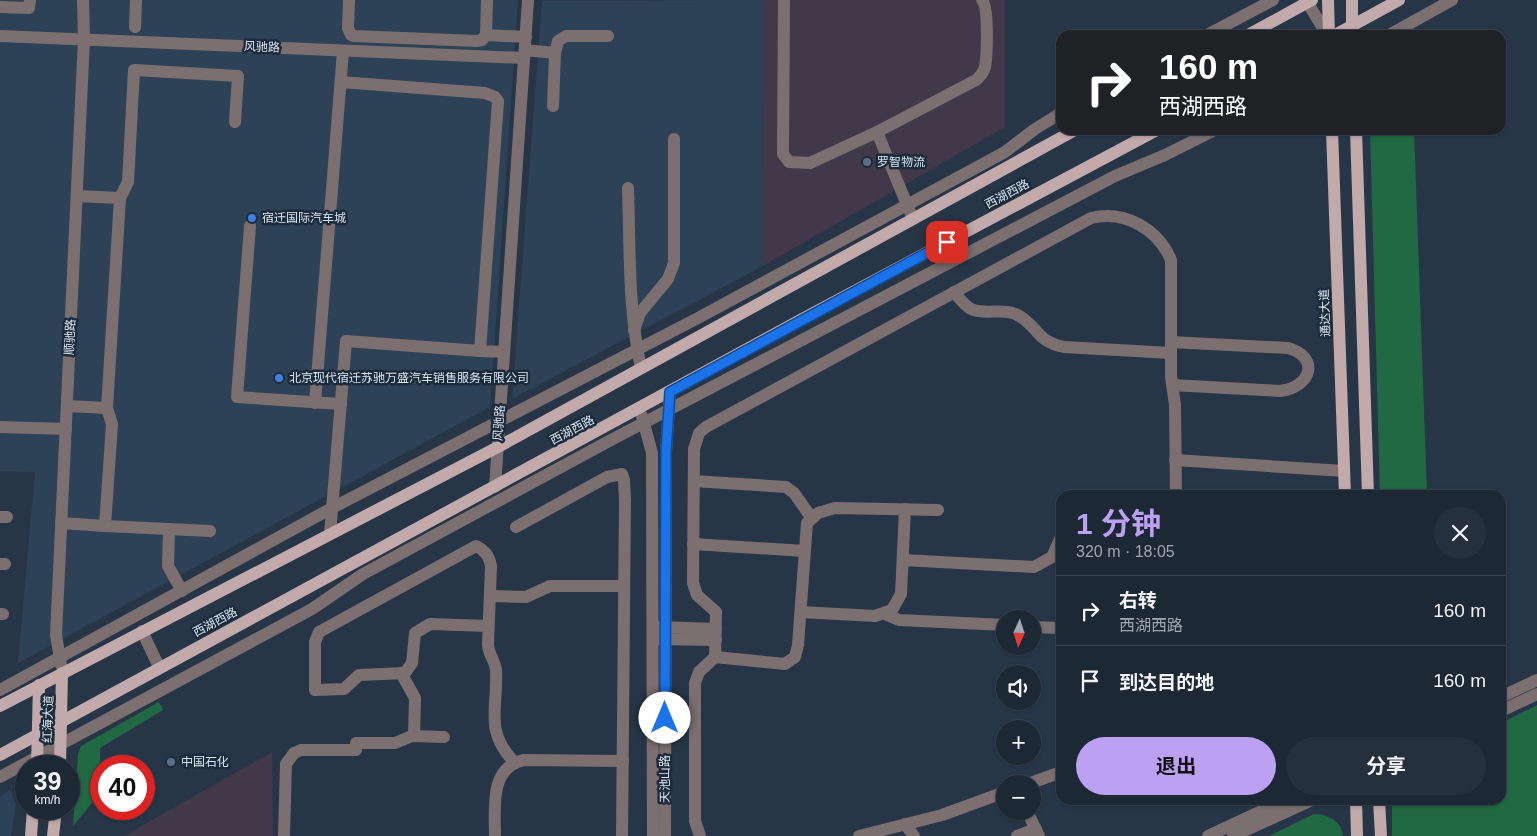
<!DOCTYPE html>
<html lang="zh">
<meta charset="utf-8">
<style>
:root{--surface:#1d2835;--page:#25303d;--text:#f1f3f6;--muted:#a0a6ad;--line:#3b4450;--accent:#bca0f2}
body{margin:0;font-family:Arial,"Noto Sans SC",sans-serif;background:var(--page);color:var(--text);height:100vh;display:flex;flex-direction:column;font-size:19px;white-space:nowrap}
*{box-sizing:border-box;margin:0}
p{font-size:16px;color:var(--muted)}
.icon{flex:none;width:28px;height:28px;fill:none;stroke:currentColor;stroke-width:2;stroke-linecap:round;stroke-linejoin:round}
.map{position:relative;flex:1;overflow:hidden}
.panel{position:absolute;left:1056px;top:490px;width:450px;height:315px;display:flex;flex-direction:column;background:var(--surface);border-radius:15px;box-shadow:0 1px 4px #0004,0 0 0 1px var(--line)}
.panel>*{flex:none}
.guide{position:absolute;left:1056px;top:30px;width:450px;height:105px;border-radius:15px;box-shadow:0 1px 4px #0004,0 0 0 1px var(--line);background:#202124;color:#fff;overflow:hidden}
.needle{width:32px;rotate:183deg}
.fabs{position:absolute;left:996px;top:610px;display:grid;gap:10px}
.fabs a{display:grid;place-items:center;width:45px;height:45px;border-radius:50%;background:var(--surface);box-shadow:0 1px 4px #0004,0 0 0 1px var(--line);font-size:25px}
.speed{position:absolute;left:15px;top:755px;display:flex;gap:10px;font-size:25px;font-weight:700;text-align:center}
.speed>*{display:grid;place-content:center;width:65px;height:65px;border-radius:50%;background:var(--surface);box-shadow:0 1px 4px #0004,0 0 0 1px var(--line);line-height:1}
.speed small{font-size:12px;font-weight:400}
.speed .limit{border:8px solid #d22;background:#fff;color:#111}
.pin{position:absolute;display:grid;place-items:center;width:42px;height:42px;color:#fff;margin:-21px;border-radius:10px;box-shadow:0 2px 8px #0006}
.me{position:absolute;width:55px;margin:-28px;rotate:0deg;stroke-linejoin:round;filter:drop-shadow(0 0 4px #0008)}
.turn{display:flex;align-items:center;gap:18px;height:105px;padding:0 20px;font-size:22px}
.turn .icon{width:65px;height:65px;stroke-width:2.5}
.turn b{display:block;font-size:35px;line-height:42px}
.round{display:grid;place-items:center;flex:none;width:52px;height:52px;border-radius:26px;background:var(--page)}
.summary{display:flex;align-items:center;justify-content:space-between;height:85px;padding:0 20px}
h1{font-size:30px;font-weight:700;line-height:38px;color:var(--accent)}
.primary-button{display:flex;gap:10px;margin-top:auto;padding:10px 20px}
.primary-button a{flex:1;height:58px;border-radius:30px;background:var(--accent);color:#111;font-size:20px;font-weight:700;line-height:58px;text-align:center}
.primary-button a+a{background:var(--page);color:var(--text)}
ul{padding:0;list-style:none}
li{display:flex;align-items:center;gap:15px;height:70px;padding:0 20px;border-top:1px solid var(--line)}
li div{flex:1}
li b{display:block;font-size:19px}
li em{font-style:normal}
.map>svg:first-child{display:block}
.built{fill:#2e4257}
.industrial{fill:#413949}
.green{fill:#216942}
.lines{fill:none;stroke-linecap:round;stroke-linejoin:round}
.minor{stroke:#7c6f70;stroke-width:12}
.major{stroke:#c2a9aa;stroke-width:12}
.route-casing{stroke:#114b97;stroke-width:12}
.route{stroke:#1a73e8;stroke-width:9}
.service-dot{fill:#5c6f8a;stroke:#1d2c3c;stroke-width:2}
.shop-dot{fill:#3f7fe0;stroke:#1d2c3c;stroke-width:2}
.labels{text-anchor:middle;stroke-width:5;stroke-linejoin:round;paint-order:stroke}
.street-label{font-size:12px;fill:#dae4ee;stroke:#1d2c3c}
.poi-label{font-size:12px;fill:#dae4ee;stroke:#1d2c3c;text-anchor:start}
</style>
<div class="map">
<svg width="1537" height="836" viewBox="0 0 1537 836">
<rect width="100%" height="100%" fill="#273647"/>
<g class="built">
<polygon points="0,0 518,0 490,407 18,663 35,472 0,471"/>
<polygon points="764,0 761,267 512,399 542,1"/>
<polygon points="10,790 16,804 11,836 0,836 0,796"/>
</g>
<g class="industrial">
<polygon points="764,0 1005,0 1005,127 761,267"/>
<polygon points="272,752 273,836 124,836"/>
</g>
<g class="green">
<polygon points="1370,130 1414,130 1427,495 1380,495"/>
<polygon points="159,702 163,710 100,748 101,792 73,826 78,754 81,746"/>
<polygon points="1537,705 1537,836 1392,836 1392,800 1501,800 1501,723"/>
<path d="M1314 814C1328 815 1341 820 1343 836H1269Z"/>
</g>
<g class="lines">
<g class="minor">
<polyline points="349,0 348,28 351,35 354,36 476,41 482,40 486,35"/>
<polyline points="487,0 486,35 526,37"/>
<polyline points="784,0 783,154 789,162 810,163 877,132 910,212"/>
<polyline points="1306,0 1327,35"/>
<polyline points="0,7 29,8 30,0"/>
<polyline points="135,27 136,0"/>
<polyline points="1207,35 1273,0"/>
<polyline points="1389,35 1452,0"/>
<polyline points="0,36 524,58"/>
<polyline points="525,50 555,53"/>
<polyline points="341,82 485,93 495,97 498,101 480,351 504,352"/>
<polyline points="553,106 555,53 558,41 566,36 608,36"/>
<path d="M877 132 976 80C981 76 983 73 985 67 987 56 989 7 982 0"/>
<path d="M628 188C630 248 628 309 641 368"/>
<polyline points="120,198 128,182 134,70 238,76 235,122"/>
<polyline points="250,226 237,397 341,404"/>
<path d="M954 292C959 298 965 306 971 309 987 316 1005 306 1021 317 1040 330 1037 341 1064 347L1171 353"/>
<polyline points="634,330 640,313 668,279 674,263 674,139"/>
<path d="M1171 342 1288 348C1320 357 1312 387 1280 391L1172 385"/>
<polyline points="315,403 343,51"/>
<polyline points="67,406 107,408 120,198 77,196"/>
<polyline points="107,408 112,424 105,526 210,531"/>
<polyline points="642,416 652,453 653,836"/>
<polyline points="0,427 66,429"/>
<polyline points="1175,460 1344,471"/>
<polyline points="694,481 786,487 794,493 811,517"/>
<polyline points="495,487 528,0"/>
<polyline points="0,517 7,517"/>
<polyline points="61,523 105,526"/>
<polyline points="516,527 607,477 622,474 624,480 625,500 622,836"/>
<polyline points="169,529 168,566 182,591"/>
<polyline points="330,534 346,341 480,351"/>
<polyline points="693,544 805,551"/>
<polyline points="903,560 1034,567 1052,557 1061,537"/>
<polyline points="0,564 5,564"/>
<polyline points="490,596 526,597 550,586 624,586"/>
<polyline points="801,612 875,616 892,610 901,594 905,509"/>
<polyline points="0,614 3,614"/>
<polyline points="885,614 899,620 1005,625"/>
<path d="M488 626 430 624 415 633 412 663 405 673 359 675 344 689 315 690V642L319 632 476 546C486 551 489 556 491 566L488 644C488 654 495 660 496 670 498 709 484 730 514 762"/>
<polyline points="659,627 716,629"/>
<polyline points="1032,627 1061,628"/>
<polyline points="142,631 159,667"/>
<polyline points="657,639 716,640"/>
<path d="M715 657 716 612 697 595 693 583 694 449 699 433 706 427 1091 218C1125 210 1158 229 1171 260V377L1175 405 1176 495"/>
<polyline points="61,665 56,635 84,39 83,0"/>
<polyline points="401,673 415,698 414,736"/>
<polyline points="0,690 332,508 698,318 1005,152 1035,129 1061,113"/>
<polyline points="1501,697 1537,680"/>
<polyline points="1501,711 1537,694"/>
<polyline points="0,777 312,609 363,574 611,440 1115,176 1165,155 1215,130"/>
<polyline points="1028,784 1061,772"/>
<polyline points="1027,811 1039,836"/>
<polyline points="905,824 914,836"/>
<polyline points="284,836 286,764 294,753 301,750 356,750 356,743 395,743 412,736 444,737"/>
<path d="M495 836C495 809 489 767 524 760L623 761"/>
<polyline points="665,836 666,452 670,392"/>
<polyline points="700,836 695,821 695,683 699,672 715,657 785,664 795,657 798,645 807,523 818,513 835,508 938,510"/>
<polyline points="859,836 942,815 1005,792"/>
<polyline points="1017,836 1036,829"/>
<polyline points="1208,836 1285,800"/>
<polyline points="1233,836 1312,800"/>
</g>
<g class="major">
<polyline points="1328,0 1329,35"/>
<polyline points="1352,0 1352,33"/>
<polyline points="1248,35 1312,0"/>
<polyline points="1335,35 1399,0"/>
<polyline points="1332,130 1345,495"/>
<polyline points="1356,130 1368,495"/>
<polyline points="0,706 498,447 1075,130"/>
<polyline points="0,755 806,317 1157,130"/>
<polyline points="37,766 39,685"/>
<polyline points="60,766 62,673"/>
<polyline points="1356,800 1357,836"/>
<polyline points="1379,800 1381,836"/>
<polyline points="31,836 33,809"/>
<polyline points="53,836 56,809"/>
</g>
</g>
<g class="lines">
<g class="route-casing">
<polyline id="route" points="665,718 666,452 670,392 947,242"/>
</g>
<use href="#route" class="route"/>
</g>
<g class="service-dot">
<circle cx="867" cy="162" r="5"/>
<circle cx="171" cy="762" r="5"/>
</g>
<g class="shop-dot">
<circle cx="252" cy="218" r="5"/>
<circle cx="279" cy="378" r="5"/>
</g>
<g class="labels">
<g class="street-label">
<text transform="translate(262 47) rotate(2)" y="4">风驰路</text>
<text transform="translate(1007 194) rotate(-28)" y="4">西湖西路</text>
<text transform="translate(1325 313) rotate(-92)" y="4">通达大道</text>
<text transform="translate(70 337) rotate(-87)" y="4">顺驰路</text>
<text transform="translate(499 423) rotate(-86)" y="4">风驰路</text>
<text transform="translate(572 430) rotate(-28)" y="4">西湖西路</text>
<text transform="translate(215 622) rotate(-28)" y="4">西湖西路</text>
<text transform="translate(48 719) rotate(-88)" y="4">红海大道</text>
<text transform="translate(665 779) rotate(-90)" y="4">天池山路</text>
</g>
<g class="poi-label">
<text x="877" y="166">罗智物流</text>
<text x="262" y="222">宿迁国际汽车城</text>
<text x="289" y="382">北京现代宿迁苏驰万盛汽车销售服务有限公司</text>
<text x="181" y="766">中国石化</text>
</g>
</g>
</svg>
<div class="fabs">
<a><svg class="needle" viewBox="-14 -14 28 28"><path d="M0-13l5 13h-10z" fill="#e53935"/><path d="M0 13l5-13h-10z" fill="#a0a6ad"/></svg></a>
<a><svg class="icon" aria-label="sound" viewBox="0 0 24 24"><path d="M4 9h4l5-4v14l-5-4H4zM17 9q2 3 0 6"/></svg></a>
<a>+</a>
<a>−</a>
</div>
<div class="speed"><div>39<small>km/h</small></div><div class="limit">40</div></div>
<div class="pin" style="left:947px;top:242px;background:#d93025"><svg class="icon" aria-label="arrive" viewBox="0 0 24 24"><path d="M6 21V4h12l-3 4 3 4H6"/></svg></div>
<svg class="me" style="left:665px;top:718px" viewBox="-20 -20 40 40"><circle r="19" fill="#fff"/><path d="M0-13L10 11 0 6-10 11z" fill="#1a73e8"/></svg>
<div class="guide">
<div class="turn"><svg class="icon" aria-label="right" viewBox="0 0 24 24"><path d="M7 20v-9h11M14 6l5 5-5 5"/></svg><div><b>160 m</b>西湖西路</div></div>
</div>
<section class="panel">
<div class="summary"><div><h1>1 分钟</h1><p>320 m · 18:05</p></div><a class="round"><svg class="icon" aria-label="close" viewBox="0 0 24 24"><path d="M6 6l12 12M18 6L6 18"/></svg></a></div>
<ul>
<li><svg class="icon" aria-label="right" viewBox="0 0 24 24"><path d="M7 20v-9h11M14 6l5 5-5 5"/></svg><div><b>右转</b><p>西湖西路</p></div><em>160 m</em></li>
<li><svg class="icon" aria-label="arrive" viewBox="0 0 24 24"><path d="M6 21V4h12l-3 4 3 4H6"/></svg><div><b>到达目的地</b></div><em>160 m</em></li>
</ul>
<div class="primary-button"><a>退出</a><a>分享</a></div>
</section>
</div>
